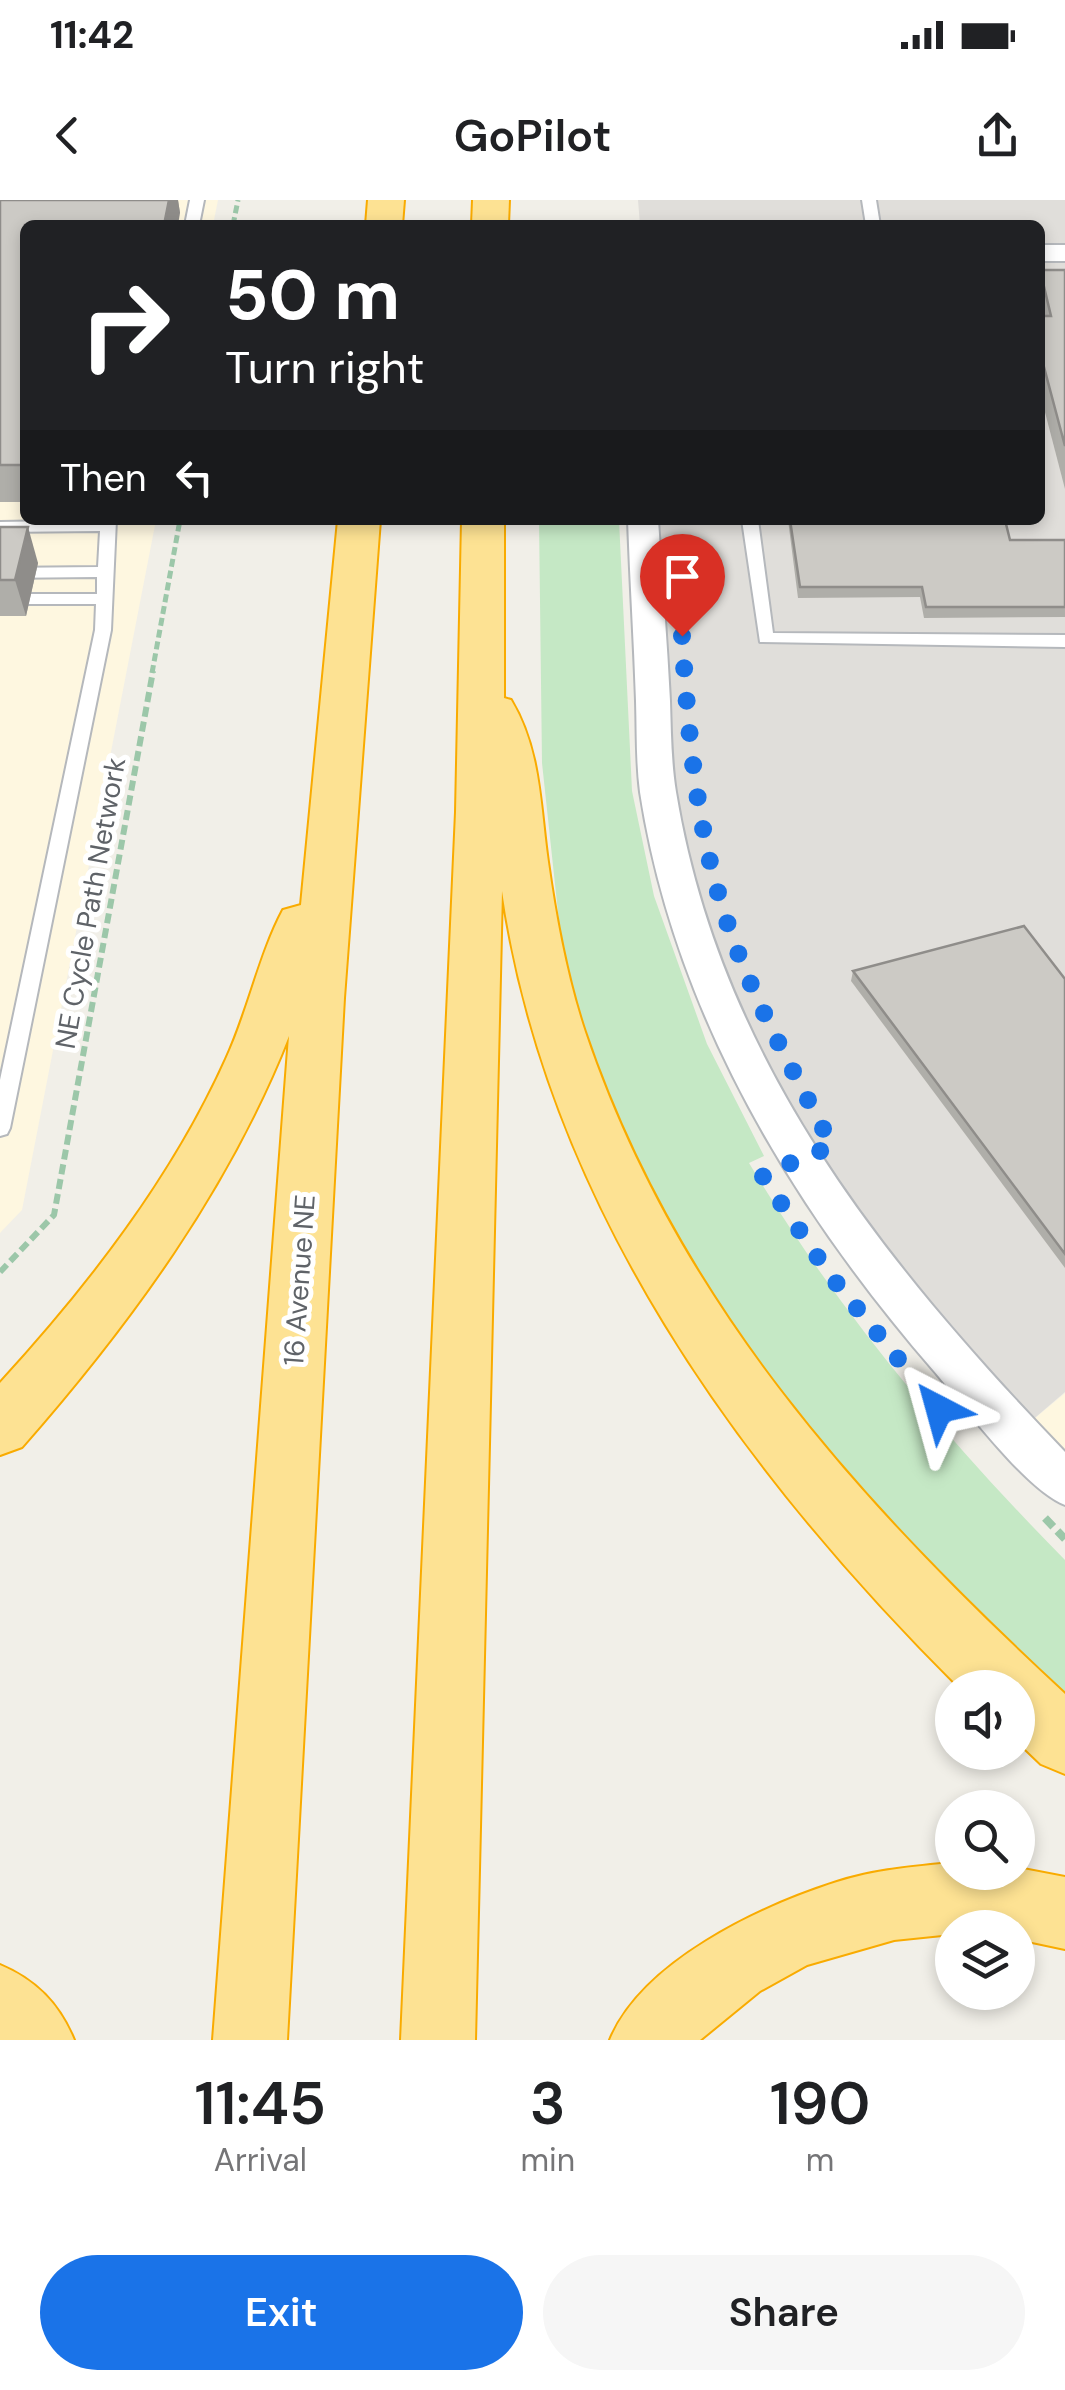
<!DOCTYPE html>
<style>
:root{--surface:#fff;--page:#f6f6f6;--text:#202124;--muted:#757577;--accent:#1a73e8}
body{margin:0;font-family:"DM Sans",sans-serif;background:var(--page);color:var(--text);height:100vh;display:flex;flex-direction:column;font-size:38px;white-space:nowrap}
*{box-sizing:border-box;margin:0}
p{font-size:32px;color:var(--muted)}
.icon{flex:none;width:55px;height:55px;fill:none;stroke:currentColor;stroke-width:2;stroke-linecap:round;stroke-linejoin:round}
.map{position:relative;height:1840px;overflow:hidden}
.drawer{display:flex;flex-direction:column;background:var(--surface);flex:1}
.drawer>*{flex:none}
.top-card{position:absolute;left:20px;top:20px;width:1025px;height:305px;border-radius:15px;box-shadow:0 5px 15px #0003;background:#202124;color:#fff;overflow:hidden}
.buttons{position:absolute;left:935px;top:1470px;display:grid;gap:20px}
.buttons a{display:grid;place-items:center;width:100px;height:100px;border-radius:50%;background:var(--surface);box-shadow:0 5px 15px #0003;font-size:50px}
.pin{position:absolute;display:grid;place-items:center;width:85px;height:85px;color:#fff;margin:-102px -42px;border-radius:50% 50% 50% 0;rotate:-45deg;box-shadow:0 0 10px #0007}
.pin .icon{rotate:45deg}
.me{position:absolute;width:110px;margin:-55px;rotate:321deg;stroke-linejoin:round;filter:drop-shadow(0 0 8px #0008)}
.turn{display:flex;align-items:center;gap:35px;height:210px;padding:0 40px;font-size:45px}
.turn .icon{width:130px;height:130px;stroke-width:2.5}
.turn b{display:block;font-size:70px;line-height:85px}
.then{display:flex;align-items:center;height:95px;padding:0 40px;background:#0003;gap:20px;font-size:38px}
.eta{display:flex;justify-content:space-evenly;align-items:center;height:170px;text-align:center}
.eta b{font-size:60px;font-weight:600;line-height:70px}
.cta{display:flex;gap:20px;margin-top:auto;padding:20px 40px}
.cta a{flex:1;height:115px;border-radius:60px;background:var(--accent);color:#fff;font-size:40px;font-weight:600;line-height:115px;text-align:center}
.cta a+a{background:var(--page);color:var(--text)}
.status{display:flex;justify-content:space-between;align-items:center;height:70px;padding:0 50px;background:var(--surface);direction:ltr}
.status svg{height:28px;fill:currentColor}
header{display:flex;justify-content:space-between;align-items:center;height:130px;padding:0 40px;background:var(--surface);font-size:45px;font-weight:600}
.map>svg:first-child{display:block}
.commercial{fill:#fef7e0}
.industrial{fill:#e0deda}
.green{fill:#c5e8c5}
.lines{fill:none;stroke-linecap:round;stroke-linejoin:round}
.service-casing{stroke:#b5b8bc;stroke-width:4}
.minor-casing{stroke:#b5b8bc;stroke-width:4}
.motorway-casing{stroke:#f9ab00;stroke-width:4}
.path-far2{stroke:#9cc7a9;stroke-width:5;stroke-dasharray:8 4;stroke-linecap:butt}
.path-far1{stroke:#9cc7a9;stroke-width:6;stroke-dasharray:10 5;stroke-linecap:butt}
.path{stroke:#9cc7a9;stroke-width:8;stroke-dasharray:12 6;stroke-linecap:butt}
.service{fill:#fff;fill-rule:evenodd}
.minor{fill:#fff;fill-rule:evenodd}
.motorway{fill:#fde293;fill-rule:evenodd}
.wall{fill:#afaea9}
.shaded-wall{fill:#8f8d8a}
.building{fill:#cccac5;stroke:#8f8d8a;stroke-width:2.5}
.route{stroke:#1a73e8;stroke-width:18;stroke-dasharray:0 32.4}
.labels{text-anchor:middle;stroke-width:10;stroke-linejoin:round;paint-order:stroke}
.street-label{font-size:28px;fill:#5f6368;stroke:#fff}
</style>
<div class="status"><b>11:42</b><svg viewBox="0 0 49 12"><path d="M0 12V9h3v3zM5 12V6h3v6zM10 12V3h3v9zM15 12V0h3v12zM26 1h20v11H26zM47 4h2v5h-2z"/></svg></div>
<header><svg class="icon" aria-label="back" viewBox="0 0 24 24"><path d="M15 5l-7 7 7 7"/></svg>GoPilot<svg class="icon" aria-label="share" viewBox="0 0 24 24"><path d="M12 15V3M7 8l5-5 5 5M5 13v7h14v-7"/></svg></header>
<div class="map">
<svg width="1065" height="1840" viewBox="0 0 1065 1840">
<rect width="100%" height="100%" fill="#f1efe8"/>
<g class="commercial">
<polygon points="0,0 218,0 213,25 25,25 25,320 156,320 22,1010 0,1033"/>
<polygon points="1065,1193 1065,1284 1016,1234"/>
</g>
<polygon class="industrial" points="638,0 1065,0 1065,1192 1016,1234 797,959 673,667 644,320 1040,320 1040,25 640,25"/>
<path class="green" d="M539 320H619L632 591 654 696 707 844 764 956 749 963C837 1110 945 1238 1065 1360V1495L964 1402 786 1205 685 1052 624 938 564 768 542 563Z"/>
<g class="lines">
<g class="service-casing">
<g id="service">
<polygon points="190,0 204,0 199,25 185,25"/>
<polygon points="862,0 876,0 880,25 866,25"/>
<polygon points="116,320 111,430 10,928 7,934 0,936 0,880 95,430 96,404 0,404 0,394 97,394 97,377 0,378 0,368 98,367 100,331 0,332 0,322"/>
<polygon points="742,320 758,320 773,433 1065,435 1065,447 760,442"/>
</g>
</g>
<g class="minor-casing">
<g id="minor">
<rect x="1040" y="45" width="25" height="16"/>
<path d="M628 320H658C662 380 667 441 670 501 671 531 671 562 676 592 720 860 882 1061 1065 1252V1305C1026 1290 964 1206 934 1171 791 1006 674 811 640 592 636 562 637 532 636 501 634 441 630 380 628 320Z"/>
</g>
</g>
<g class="motorway-casing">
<g id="motorway">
<polygon points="368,0 404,0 402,25 366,25"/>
<polygon points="473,0 509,0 508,25 472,25"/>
<path d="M338 320H380L344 798 287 1840H213L289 836C228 990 130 1124 22 1247L0 1255V1183C88 1087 172 979 226 859 248 812 259 755 283 710L301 705Z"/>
<path d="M462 320H504V498L511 500C541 550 540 606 548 662 556 719 567 778 585 832 677 1104 860 1304 1065 1494V1574L1041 1564 1018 1542V1488H960C740 1269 548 1005 502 691L475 1840H401L456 612Z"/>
<path d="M950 1663 952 1672H1018V1668L1065 1677V1749L1018 1739V1728H952V1734L894 1740 807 1765 760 1791 700 1840H610C642 1762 759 1707 837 1682 874 1670 912 1667 950 1663Z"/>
<path d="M0 1765C36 1780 59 1804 74 1840H0Z"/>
</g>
</g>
<g class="path-far2">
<polyline points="233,25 238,0"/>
<polyline points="152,473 180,320"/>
</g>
<polyline class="path-far1" points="0,1072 54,1015 153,471"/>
<polyline class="path" points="1045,1318 1065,1339"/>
<use href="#service" class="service"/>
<use href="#minor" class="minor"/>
<use href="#motorway" class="motorway"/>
</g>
<g class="wall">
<polygon points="0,0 178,0 180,13 25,25 25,302 0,302"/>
<polygon points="1040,70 1065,70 1065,289 1040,193"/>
<polygon points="788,320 1005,320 1010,340 1065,340 1065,417 924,418 920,397 798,398"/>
<polygon points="0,327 38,363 26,416 0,416"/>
<polygon points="853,771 1065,779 1065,1068 851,781"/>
</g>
<g class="shaded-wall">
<polygon points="169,0 178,0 180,13 178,25 164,25"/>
<polygon points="28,327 38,363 26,416 15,380"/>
</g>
<g class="building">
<polygon points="0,0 169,0 164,25 25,25 25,265 0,265"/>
<polygon points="1040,70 1065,70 1065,246 1040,152 1040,116 1051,116"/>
<polygon points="790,320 1005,320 1010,340 1065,340 1065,407 926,407 922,387 800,387"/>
<polygon points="0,327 28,327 15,380 0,380"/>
<polygon points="1024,726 1065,779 1065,1054 853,771"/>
</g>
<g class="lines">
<path class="route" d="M682 436C688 528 695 620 723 709 748 792 793 870 832 946L762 975 829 1074 939 1209"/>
</g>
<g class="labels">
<g class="street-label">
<text transform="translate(90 703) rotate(-80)" y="10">NE Cycle Path Network</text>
<text transform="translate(299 1080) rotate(-86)" y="10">16 Avenue NE</text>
</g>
</g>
</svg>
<div class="buttons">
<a><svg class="icon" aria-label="sound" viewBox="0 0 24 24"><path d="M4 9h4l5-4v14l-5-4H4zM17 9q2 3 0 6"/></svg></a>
<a><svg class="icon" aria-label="search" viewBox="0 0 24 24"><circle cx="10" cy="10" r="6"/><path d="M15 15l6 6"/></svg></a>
<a><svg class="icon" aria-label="layers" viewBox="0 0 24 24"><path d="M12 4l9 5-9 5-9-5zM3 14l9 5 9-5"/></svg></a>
</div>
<div class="pin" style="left:682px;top:436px;background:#d93025"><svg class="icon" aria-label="arrive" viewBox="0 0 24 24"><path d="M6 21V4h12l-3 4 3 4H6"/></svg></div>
<svg class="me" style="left:939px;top:1209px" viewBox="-20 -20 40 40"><path d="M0-17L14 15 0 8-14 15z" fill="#1a73e8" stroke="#fff" stroke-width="4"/></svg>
<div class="top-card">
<div class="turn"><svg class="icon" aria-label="right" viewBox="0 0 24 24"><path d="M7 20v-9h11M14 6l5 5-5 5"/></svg><div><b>50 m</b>Turn right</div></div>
<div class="then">Then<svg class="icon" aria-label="left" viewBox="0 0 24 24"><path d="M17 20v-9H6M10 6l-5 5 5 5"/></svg></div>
</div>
</div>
<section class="drawer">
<div class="eta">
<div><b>11:45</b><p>Arrival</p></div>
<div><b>3</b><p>min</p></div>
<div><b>190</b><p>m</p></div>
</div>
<div class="cta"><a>Exit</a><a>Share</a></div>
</section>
